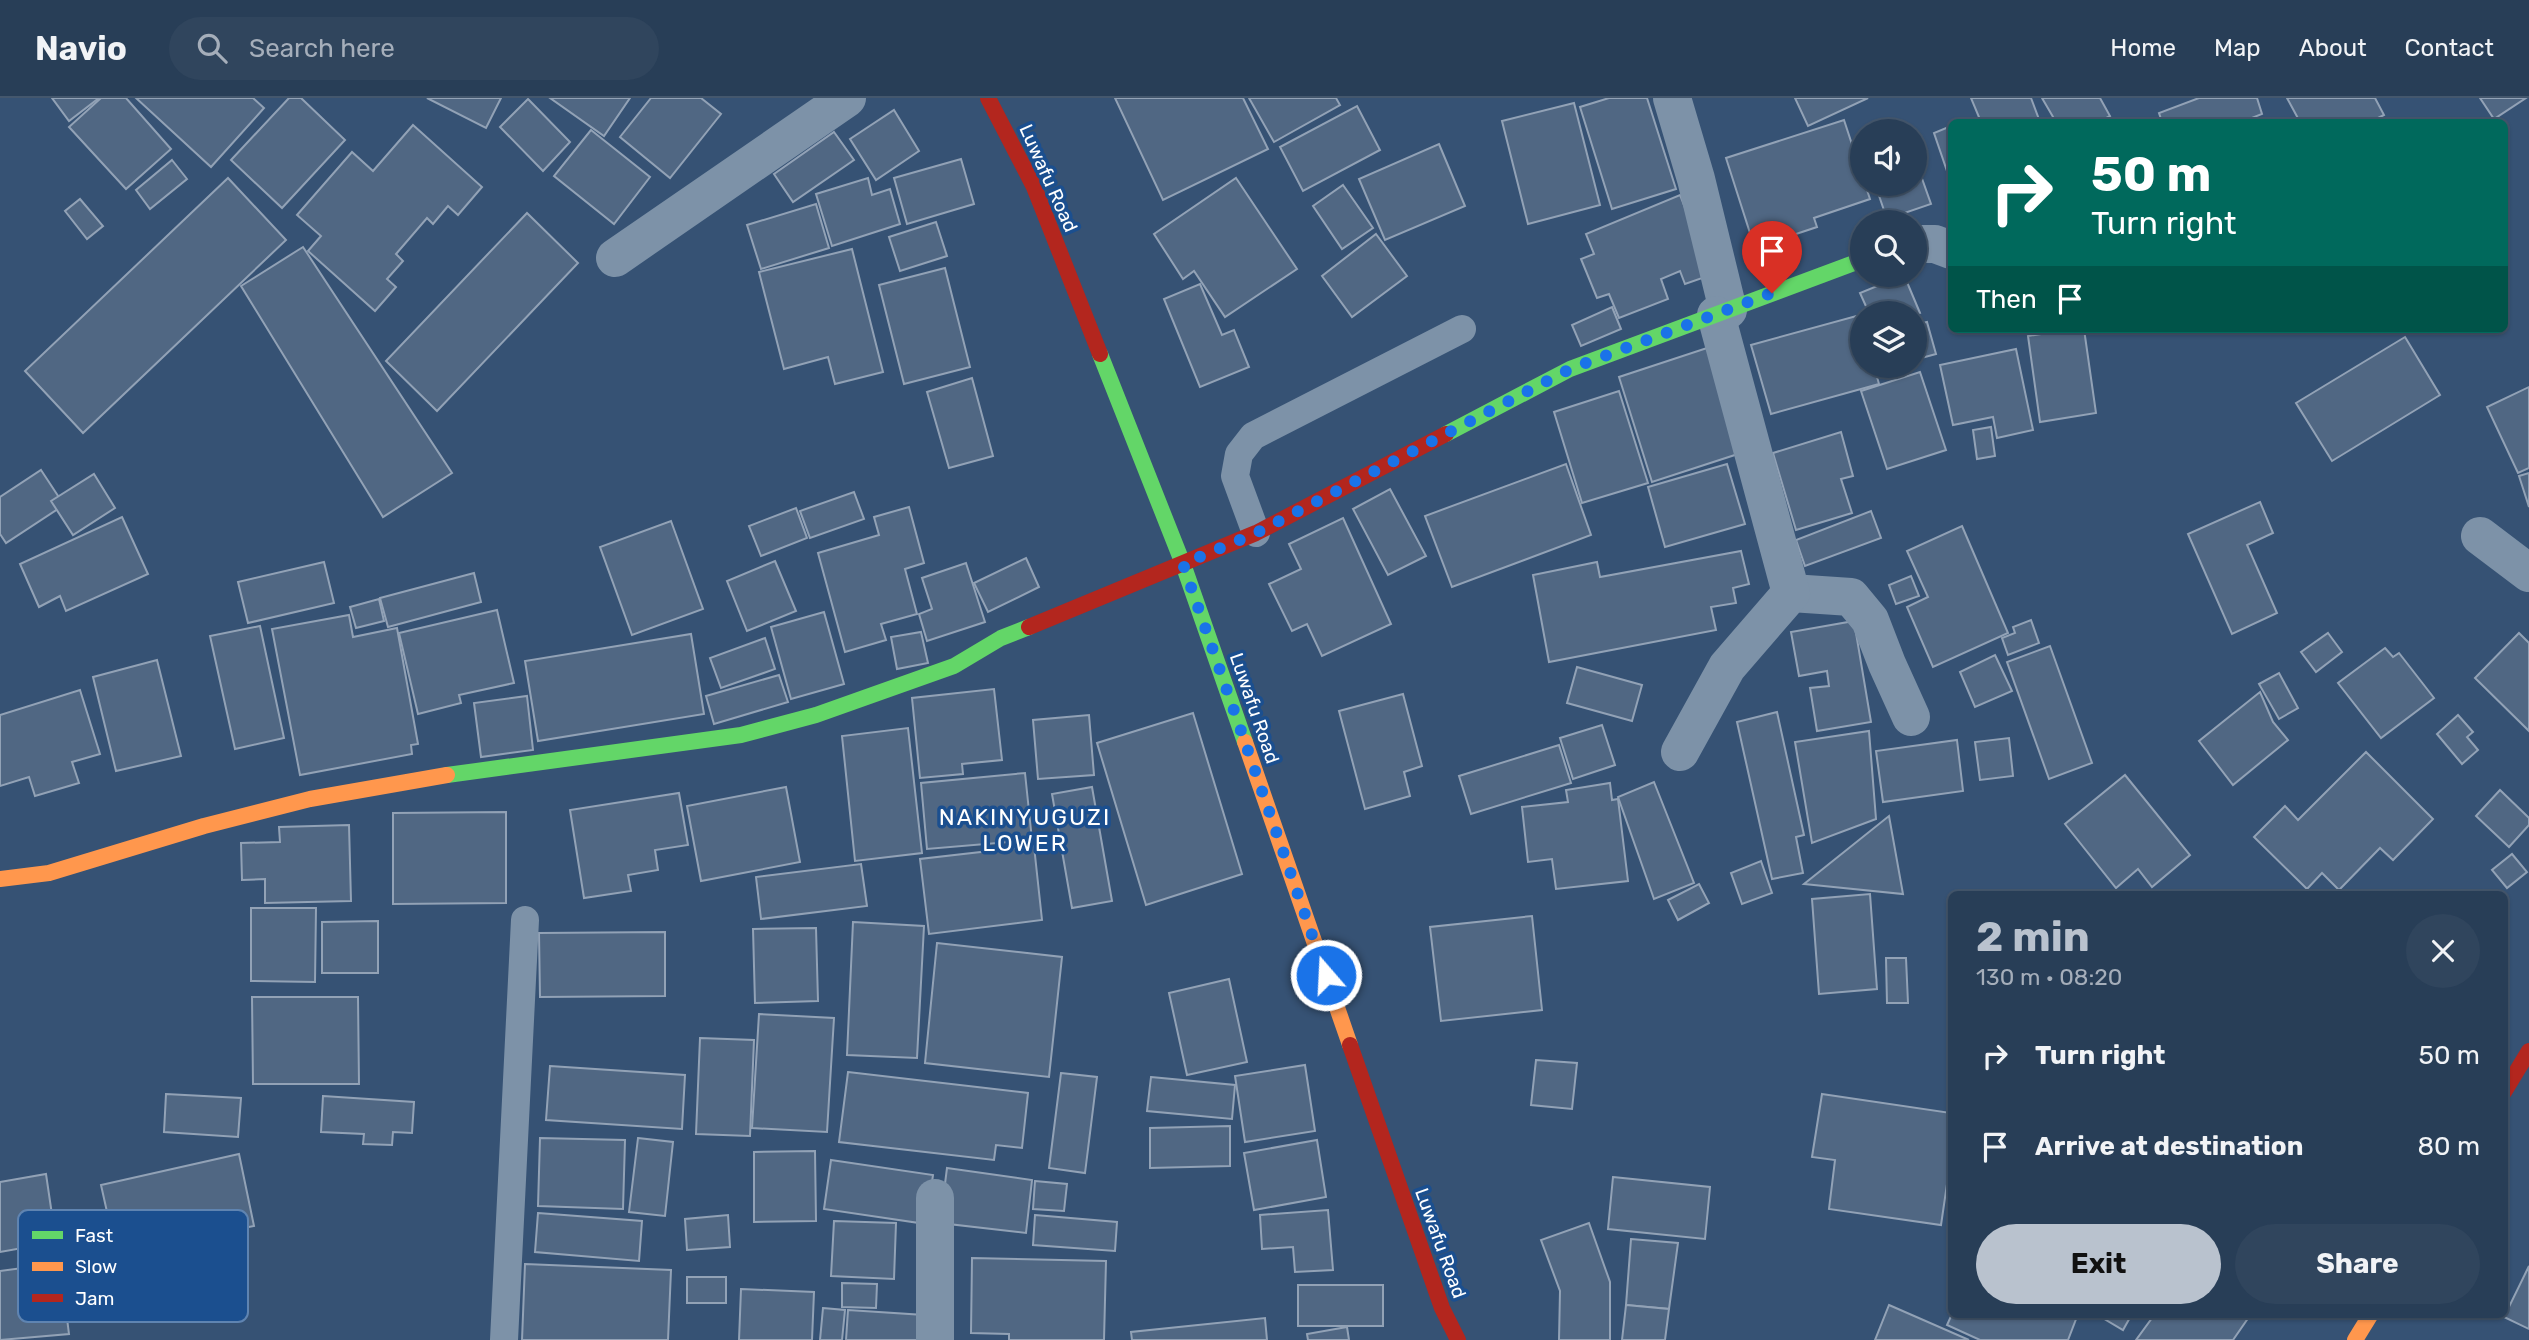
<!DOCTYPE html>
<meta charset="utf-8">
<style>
:root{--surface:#283e57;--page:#30455d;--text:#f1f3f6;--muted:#a5aeba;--line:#44576d;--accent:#b9c2ce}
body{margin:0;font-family:Rubik,sans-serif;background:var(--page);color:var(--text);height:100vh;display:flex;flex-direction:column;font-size:26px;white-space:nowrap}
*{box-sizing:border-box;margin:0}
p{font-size:23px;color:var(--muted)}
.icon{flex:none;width:38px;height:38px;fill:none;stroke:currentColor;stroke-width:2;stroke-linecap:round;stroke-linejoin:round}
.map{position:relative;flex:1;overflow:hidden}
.drawer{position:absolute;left:1948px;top:793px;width:560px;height:427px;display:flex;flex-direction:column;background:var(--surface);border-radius:10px;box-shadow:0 2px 5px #0004,0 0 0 2px var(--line)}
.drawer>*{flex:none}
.banner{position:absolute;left:1948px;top:21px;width:560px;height:214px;border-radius:10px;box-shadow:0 2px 5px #0004,0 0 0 2px var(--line);background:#00695c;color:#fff;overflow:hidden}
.buttons{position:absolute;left:1850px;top:21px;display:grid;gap:14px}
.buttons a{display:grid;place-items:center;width:77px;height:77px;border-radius:50%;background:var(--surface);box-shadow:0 2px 5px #0004,0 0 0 2px var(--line);font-size:35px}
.pin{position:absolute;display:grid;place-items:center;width:60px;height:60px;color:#fff;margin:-72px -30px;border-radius:50% 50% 50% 0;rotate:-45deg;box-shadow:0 0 7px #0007}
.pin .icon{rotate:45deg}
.me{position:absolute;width:77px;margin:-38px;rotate:341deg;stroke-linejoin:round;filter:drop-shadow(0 0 5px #0008)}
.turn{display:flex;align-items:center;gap:24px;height:147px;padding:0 28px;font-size:32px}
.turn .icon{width:91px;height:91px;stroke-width:2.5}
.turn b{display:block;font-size:49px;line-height:60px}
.then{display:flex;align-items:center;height:66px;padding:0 28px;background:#0003;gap:14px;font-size:26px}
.round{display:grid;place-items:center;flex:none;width:74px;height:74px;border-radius:37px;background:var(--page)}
.overview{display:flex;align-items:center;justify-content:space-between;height:119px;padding:0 28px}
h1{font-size:42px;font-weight:700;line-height:52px;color:var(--accent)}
.primary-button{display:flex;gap:14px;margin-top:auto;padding:14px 28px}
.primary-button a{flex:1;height:80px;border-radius:42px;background:var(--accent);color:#111;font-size:28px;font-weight:700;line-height:80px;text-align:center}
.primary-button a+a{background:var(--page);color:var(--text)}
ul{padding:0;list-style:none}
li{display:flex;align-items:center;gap:21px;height:91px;padding:0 28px}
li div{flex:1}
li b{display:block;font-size:26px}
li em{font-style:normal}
header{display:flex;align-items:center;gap:42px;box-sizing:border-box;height:98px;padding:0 35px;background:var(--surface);border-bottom:2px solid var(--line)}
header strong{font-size:33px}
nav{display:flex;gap:38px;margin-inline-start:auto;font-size:24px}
.search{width:490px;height:63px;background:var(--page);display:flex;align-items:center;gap:18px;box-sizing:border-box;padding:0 24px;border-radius:38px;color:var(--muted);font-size:26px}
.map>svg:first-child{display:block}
.building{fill:#506783;stroke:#92a2b6;stroke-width:2}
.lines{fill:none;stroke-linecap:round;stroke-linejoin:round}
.lane{stroke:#7d92a8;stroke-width:28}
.street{stroke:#7d92a8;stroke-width:38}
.fast{stroke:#63d668;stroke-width:16}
.slow{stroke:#ff974d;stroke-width:16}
.jam{stroke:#b3261e;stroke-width:16}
.route{stroke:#1a73e8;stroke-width:12;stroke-dasharray:0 21.6}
.labels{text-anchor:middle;stroke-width:7;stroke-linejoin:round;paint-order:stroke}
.street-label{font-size:19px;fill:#fff;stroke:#1b4f8f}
.quarter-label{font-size:23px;letter-spacing:2px;fill:#fff;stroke:#1b4f8f}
.key{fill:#1b4f8f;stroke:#5f84b1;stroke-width:2}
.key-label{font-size:19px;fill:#fff}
</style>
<header>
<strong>Navio</strong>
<div class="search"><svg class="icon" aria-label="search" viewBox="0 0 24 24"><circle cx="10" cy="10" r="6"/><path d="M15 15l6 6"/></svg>Search here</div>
<nav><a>Home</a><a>Map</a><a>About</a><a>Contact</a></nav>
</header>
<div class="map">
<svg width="2529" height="1242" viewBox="0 0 2529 1242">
<rect width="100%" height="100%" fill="#365274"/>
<g class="building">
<polygon points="52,0 99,0 69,23"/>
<polygon points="101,0 126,0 171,51 126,91 69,29"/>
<polygon points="136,0 253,0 264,10 211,69"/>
<polygon points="289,0 301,0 345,42 282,110 231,62"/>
<polygon points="427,0 501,0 486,30"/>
<polygon points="550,0 630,0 604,38"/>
<polygon points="651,0 701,0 721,16 670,80 620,39"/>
<polygon points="1115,0 1243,0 1268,51 1163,102"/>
<polygon points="1249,0 1336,0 1340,7 1274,44"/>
<polygon points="1609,0 1647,0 1676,91 1612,111 1580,9"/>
<polygon points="1795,0 1868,0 1808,28"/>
<polygon points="1971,0 2031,0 2040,24 1981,24"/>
<polygon points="2042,0 2100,0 2110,18 2099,24 2056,24"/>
<polygon points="2199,0 2257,0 2262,16 2249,21 2250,24 2162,24 2159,15"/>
<polygon points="2287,0 2375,0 2384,17 2370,24 2300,24"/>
<polygon points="2480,0 2526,0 2494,21"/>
<polygon points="528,1 570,44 543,73 500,29"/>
<polygon points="1574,5 1600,107 1528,126 1502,23"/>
<polygon points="1357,8 1380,52 1303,93 1280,49"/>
<polygon points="894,12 919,53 876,82 850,41"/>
<polygon points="1844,22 1862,77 1862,86 1865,86 1870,101 1814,120 1817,129 1784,140 1779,126 1750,135 1726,60"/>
<polygon points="413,27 482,89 458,117 448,108 433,126 427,120 396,156 403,163 387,181 396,189 375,213 308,153 321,138 297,117 352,54 373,73"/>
<polygon points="1951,28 1951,74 1948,76 1934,35"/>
<polygon points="591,32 650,79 614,126 554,78"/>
<polygon points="834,34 854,62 793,104 774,76"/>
<polygon points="1439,46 1465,108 1385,142 1359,81"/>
<polygon points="1914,58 1931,106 1887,121 1875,86 1914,86"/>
<polygon points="961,61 974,106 907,126 894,80"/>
<polygon points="172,62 187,81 150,111 136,92"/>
<polygon points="228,80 286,142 83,335 25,273"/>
<polygon points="868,80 872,97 890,91 900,126 832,148 816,96"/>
<polygon points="1236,80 1297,171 1225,219 1194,173 1183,181 1154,136"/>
<polygon points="1343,87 1373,130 1342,151 1313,108"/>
<polygon points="1680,97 1711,177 1685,186 1680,173 1661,181 1668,201 1619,220 1609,196 1597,200 1581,161 1594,156 1586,136"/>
<polygon points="80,101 103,128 87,141 65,113"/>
<polygon points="816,106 829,150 761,171 747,127"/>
<polygon points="527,115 578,165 437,313 386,263"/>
<polygon points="936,124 947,158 900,173 889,139"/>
<polygon points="1376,136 1407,178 1352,219 1322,178"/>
<polygon points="303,149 452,375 383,419 241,188"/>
<polygon points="852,151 883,274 835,286 828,259 784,271 759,174"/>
<polygon points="945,170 970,269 904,286 879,187"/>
<polygon points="1904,177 1920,215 1914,217 1914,215 1869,215 1860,195"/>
<polygon points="1200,186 1222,237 1234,232 1249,269 1200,289 1164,201"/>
<polygon points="1612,209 1621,231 1581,248 1572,227"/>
<polygon points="1860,217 1862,268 1874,268 1879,286 1771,316 1751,247"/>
<polygon points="1927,224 1936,256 1914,262 1914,227"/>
<polygon points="2072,231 2084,231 2096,315 2040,324 2028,238"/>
<polygon points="2405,239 2440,297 2332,363 2296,305"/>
<polygon points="1710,249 1744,354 1652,384 1619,279"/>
<polygon points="2016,251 2033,332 1997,340 1993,319 1953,327 1940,267"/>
<polygon points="1920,274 1946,352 1887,371 1861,293"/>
<polygon points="972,280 993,358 949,370 927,294"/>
<polygon points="2529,289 2529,370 2518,375 2487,309"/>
<polygon points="1619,293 1648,385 1582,405 1554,314"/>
<polygon points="1991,329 1995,358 1977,361 1973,332"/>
<polygon points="1841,334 1853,378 1841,381 1852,415 1796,432 1773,355"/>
<polygon points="1566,366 1591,437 1452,489 1425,418"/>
<polygon points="1727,366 1745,426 1665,449 1648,389"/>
<polygon points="41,372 64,407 6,445 0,436 0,399"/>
<polygon points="2529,375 2529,409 2519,378"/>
<polygon points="94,376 115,410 73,437 51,403"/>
<polygon points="1390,391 1426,458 1388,477 1353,411"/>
<polygon points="854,394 864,421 810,440 800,413"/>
<polygon points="2260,404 2273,435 2247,447 2277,515 2232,536 2188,436"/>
<polygon points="909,409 924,465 905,471 917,516 881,526 886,542 845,554 818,455 879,437 874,419"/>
<polygon points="796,410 807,440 761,458 749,428"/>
<polygon points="1871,413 1881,440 1805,468 1796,442"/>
<polygon points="122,419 148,476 66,513 60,498 39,509 20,466"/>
<polygon points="1343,420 1391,526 1322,558 1307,526 1292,533 1269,486 1301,471 1289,446"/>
<polygon points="671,423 703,511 632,537 600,449"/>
<polygon points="1962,428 2008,535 1933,569 1907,509 1928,499 1907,453"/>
<polygon points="1741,453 1749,486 1733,490 1736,505 1711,509 1716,532 1549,564 1533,477 1597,464 1600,479"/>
<polygon points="1026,460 1039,489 988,514 974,485"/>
<polygon points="775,463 796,513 747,533 727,483"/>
<polygon points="324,464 334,505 248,525 238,484"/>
<polygon points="966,465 985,524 927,543 919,516 932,511 922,480"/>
<polygon points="474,475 481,504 388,529 380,500"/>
<polygon points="1911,478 1919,498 1896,506 1889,487"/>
<polygon points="379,501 384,523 356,530 350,509"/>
<polygon points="497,512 514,585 459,597 461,605 418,616 399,535"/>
<polygon points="824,514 844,586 791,601 771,529"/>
<polygon points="349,517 353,539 397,530 418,646 411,647 412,656 300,677 272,531"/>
<polygon points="2031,522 2039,545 2008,557 2002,540 2015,535 2013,529"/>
<polygon points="1854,523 1871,624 1817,633 1810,590 1829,588 1827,573 1799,578 1791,534"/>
<polygon points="260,528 284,640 235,651 210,538"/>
<polygon points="921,534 928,565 897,571 891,539"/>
<polygon points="2328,535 2342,554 2316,574 2301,554"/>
<polygon points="2519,535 2529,545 2529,633 2475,580"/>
<polygon points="691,536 704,616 538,643 525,563"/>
<polygon points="765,540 775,571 721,590 710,560"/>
<polygon points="2050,548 2092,665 2049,681 2007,564"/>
<polygon points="2385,550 2393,559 2399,555 2434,600 2381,640 2338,585"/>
<polygon points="1995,557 2012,593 1975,609 1960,574"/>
<polygon points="157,562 181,658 116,673 93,579"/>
<polygon points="1577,569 1642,587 1632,623 1567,605"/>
<polygon points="2279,575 2298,610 2279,621 2259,586"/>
<polygon points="779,577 788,604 714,626 706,598"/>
<polygon points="994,591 1002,662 962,666 963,676 920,680 912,600"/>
<polygon points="80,592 100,656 72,664 79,685 35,698 29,679 0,688 0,617"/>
<polygon points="2260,594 2273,624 2288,642 2233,687 2199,643"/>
<polygon points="1403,596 1422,668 1404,674 1410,698 1365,711 1339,613"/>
<polygon points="527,598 533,652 481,659 474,605"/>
<polygon points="1777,614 1804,737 1796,739 1803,775 1772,781 1737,624"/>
<polygon points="1193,615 1242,776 1146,807 1097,645"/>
<polygon points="1089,617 1094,677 1038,681 1033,622"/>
<polygon points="2458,617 2473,634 2467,639 2478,652 2462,666 2437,636"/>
<polygon points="1602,627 1615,667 1573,681 1560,640"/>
<polygon points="908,630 922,755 855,763 842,638"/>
<polygon points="1869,633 1876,721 1812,745 1795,644"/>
<polygon points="2009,640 2013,678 1980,682 1975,644"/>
<polygon points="1957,642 1963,693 1883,704 1876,653"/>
<polygon points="1559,647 1571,685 1471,716 1459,678"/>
<polygon points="2366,654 2433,721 2393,762 2380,750 2339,792 2322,775 2307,791 2254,739 2285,708 2298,722"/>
<polygon points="1025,675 1032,742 927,751 921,685"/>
<polygon points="2125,677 2190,757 2152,789 2138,771 2116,790 2065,726"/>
<polygon points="1654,684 1694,785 1654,801 1618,699"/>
<polygon points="1610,685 1612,702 1618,701 1628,783 1556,791 1552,761 1528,764 1522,709 1568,704 1566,692"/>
<polygon points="786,689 800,764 701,783 687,708"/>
<polygon points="1092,689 1112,803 1072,810 1052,696"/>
<polygon points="2500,692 2529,720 2529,727 2509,749 2476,718"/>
<polygon points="679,695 688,747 655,752 658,772 628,777 631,793 584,800 570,712"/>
<polygon points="506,714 506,805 393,806 393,715"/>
<polygon points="1889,718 1903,796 1804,786"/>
<polygon points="349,727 351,803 265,805 265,781 242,782 241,745 280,744 279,729"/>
<polygon points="1034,748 1042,822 929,836 920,761"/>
<polygon points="2512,756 2527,774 2507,790 2492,772"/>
<polygon points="1761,763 1772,795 1742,806 1731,775"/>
<polygon points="861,766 867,808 761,821 756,779"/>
<polygon points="1699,786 1709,805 1678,822 1668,802"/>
<polygon points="1870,796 1877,891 1819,896 1812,801"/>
<polygon points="251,810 316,810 315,884 251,883"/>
<polygon points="1532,818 1542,912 1441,923 1430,829"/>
<polygon points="378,823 378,875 322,875 322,824"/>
<polygon points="853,824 924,828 917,960 847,957"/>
<polygon points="816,830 818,903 755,905 753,831"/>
<polygon points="665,834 665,898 540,899 539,835"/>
<polygon points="937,845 1062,859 1049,979 925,965"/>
<polygon points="1886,860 1906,860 1908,905 1887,905"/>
<polygon points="1229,881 1247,964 1187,977 1169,895"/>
<polygon points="252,899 358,899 359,986 253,986"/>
<polygon points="759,916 834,920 827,1034 752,1030"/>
<polygon points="700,940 754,942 750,1038 696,1036"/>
<polygon points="1536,962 1577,965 1572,1011 1531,1007"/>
<polygon points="1305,967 1315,1033 1245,1044 1235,978"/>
<polygon points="550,968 685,977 682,1031 546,1022"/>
<polygon points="848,974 1028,995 1022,1050 996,1047 994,1062 839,1044"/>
<polygon points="1061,975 1097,979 1085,1075 1049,1070"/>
<polygon points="1151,979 1235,987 1232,1021 1147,1013"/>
<polygon points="166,996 241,1000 238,1039 164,1034"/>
<polygon points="1822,996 1951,1015 1951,1059 1941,1127 1829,1111 1835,1062 1812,1059"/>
<polygon points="323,998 414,1004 412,1035 393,1034 392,1047 363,1046 364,1036 321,1034"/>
<polygon points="1230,1028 1230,1068 1150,1070 1150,1030"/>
<polygon points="540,1040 625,1042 623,1111 538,1108"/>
<polygon points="638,1040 673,1044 665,1118 629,1114"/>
<polygon points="1317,1042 1326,1099 1254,1112 1244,1055"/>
<polygon points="815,1053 816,1123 754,1124 754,1054"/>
<polygon points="239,1056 254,1128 223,1134 229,1160 186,1170 182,1149 118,1163 101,1087"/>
<polygon points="831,1062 933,1077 926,1126 824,1111"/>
<polygon points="947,1070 1032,1082 1026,1135 940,1125"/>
<polygon points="46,1076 56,1144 0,1154 0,1084"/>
<polygon points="1613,1079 1710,1089 1705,1141 1608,1131"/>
<polygon points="1035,1083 1067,1086 1064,1113 1033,1111"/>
<polygon points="1328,1112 1333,1172 1295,1174 1293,1149 1262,1151 1260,1117"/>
<polygon points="538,1115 642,1123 639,1163 535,1154"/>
<polygon points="728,1117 730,1149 687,1152 685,1121"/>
<polygon points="1035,1117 1117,1124 1115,1153 1033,1147"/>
<polygon points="834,1123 896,1125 894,1181 831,1178"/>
<polygon points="1589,1125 1610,1184 1610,1242 1559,1242 1560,1193 1541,1142"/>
<polygon points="1631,1141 1678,1145 1669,1211 1626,1207"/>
<polygon points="972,1160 1106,1163 1104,1242 1009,1242 1009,1236 971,1235"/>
<polygon points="60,1165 69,1236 0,1242 0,1173"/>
<polygon points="525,1166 671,1172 668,1242 522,1242"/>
<polygon points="2529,1168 2529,1231 2504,1219"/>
<rect x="687" y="1179" width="39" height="26"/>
<polygon points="842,1185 877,1186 876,1210 842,1209"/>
<rect x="1298" y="1187" width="85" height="41"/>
<polygon points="741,1191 814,1194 812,1242 739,1242"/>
<polygon points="1626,1207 1669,1211 1665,1242 1622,1242"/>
<polygon points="1889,1207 1969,1242 1875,1242"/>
<polygon points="823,1210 845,1212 842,1242 820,1242"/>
<polygon points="848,1212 924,1217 923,1242 846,1242"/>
<polygon points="1952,1216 2078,1216 2068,1242 1980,1242 1947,1227"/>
<polygon points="2096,1216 2132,1216 2123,1232"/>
<polygon points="2155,1216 2251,1216 2233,1242 2136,1242"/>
<polygon points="1265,1220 1267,1242 1132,1242 1131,1234"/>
<polygon points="1347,1229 1349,1242 1308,1242 1307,1236"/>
</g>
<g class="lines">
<g class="lane">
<polyline points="1256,435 1235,378 1239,356 1253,338 1462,231"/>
<polyline points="504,1242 525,822"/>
</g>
<g class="street">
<polyline points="1672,0 1696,81 1728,212"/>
<polyline points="1914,146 1935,146 1951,152"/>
<polyline points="615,160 847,0"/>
<polyline points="2480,438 2529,475"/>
<polyline points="1791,495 1851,499 1870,522 1887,566 1911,619"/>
<polyline points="1680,654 1727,569 1791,495 1716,217"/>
<polyline points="935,1242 935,1100"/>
</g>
<g class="fast">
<polyline points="1100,256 1183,466 1245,644"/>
<polyline points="1446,336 1570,271 1862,162"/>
<polyline points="447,677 741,637 816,617 954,568 1001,540 1029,529"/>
</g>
<g class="slow">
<polyline points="1245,644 1350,947"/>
<polyline points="0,781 49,775 204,728 310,701 447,677"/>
<polyline points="2355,1242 2371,1216"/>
</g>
<g class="jam">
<polyline points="988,0 1034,89 1100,256"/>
<polyline points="1029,529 1256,435 1446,336"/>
<polyline points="1350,947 1442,1210 1458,1242"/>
<polyline points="2504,994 2529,953"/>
</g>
</g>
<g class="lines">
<polyline class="route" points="1326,877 1183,466 1256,435 1570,271 1772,195"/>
</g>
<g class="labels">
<g class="street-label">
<text transform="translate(1049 80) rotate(66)" y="7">Luwafu Road</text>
<text transform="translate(1255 610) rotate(71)" y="7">Luwafu Road</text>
<text transform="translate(1441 1145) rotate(70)" y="7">Luwafu Road</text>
</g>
<g class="quarter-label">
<text x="1025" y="727">NAKINYUGUZI<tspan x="1025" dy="26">LOWER</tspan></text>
</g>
</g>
<rect x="18" y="1112" width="230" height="112" rx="10" class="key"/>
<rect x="32" y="1133" width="31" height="8" fill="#63d668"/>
<rect x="32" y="1164" width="31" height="9" fill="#ff974d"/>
<rect x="32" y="1196" width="31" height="8" fill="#b3261e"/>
<g class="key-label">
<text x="75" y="1144">Fast</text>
<text x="75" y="1175">Slow</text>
<text x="75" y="1207">Jam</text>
</g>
</svg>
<div class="buttons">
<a><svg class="icon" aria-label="sound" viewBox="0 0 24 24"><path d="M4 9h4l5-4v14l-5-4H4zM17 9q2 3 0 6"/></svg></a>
<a><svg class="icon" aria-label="search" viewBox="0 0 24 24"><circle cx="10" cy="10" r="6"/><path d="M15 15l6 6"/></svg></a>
<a><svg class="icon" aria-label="layers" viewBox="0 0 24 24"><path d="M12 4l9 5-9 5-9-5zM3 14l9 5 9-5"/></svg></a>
</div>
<div class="pin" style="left:1772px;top:195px;background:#d93025"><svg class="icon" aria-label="arrive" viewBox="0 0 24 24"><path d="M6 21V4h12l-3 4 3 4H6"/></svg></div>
<svg class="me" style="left:1326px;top:877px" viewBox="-20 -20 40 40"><circle r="17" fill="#1a73e8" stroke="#fff" stroke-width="3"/><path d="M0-11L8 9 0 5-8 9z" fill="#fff"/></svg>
<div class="banner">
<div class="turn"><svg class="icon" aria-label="right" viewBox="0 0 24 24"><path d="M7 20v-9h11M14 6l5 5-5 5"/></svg><div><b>50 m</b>Turn right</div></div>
<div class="then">Then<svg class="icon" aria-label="arrive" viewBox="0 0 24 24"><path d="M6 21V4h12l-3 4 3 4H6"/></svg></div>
</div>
<section class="drawer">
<div class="overview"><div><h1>2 min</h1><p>130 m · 08:20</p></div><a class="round"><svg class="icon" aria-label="close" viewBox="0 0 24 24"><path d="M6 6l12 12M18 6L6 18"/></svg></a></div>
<ul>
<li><svg class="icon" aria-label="right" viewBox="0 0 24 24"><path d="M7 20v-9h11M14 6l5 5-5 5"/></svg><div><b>Turn right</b></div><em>50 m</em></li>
<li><svg class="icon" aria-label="arrive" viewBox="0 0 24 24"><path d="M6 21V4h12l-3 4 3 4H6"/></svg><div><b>Arrive at destination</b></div><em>80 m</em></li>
</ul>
<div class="primary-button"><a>Exit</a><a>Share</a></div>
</section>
</div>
